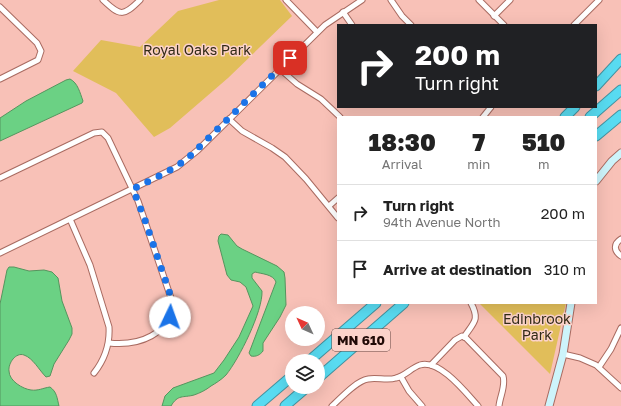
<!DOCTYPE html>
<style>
:root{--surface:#fff;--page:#f6f6f6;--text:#222;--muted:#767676;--line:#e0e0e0}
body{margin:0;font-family:"Golos Text",sans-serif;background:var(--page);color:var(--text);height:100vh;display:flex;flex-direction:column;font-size:15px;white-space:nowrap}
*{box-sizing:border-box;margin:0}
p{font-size:13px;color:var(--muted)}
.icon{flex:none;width:22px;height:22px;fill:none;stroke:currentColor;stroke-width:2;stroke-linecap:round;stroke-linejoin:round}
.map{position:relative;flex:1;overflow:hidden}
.sheet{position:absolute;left:337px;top:116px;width:260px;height:188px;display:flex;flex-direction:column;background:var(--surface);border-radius:0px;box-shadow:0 4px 16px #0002}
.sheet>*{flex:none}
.hud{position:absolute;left:337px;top:24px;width:260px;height:84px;border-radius:0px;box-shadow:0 4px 16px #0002;background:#202124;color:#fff;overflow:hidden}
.needle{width:26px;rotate:314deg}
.buttons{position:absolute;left:285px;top:306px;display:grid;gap:8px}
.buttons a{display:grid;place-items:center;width:40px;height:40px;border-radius:50%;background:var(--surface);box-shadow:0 4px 16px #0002;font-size:20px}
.pin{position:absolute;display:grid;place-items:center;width:34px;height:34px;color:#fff;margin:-17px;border-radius:8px;box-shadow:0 2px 6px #0006}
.me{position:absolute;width:44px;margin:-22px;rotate:3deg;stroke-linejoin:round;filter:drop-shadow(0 0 3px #0008)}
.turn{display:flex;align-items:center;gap:14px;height:84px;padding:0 12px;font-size:18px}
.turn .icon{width:52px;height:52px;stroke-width:2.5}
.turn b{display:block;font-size:28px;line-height:34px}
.eta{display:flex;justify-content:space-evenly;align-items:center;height:68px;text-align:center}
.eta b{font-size:24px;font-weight:800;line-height:28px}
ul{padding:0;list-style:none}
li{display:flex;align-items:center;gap:12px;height:56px;padding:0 12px;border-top:1px solid var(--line)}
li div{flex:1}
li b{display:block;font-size:15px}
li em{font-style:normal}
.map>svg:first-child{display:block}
.green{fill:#e1be5a}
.water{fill:#6bd184;stroke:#55955e}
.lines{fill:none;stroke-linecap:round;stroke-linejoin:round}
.street-casing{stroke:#a96b61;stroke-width:7}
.secondary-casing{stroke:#a96b61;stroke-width:9}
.highway-casing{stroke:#45929f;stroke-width:11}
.street{stroke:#fff;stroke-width:5}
.secondary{stroke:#cdf4fb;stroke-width:7}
.highway{stroke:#58dbf1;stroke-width:9}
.route{stroke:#1a73e8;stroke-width:7;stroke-dasharray:0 12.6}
.labels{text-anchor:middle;stroke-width:3;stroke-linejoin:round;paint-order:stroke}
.shield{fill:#fcd2ca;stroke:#634642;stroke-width:1}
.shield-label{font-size:13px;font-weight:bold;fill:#210a07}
.park-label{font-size:14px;fill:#322b16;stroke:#fcd2ca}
</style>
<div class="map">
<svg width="621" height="406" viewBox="0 0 621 406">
<rect width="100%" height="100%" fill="#f8c1b7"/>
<g class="green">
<polygon points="219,0 280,0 292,16 228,78 170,128 154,137 116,93 73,71 101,40 140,47 178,11"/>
<polygon points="479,303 566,303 550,374"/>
</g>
<g class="water">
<path d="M70 79C78 83 80 93 83 101L82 103 0 141V118L26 101 66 80Z"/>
<path d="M221 234 228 235 237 246 242 249 277 266 284 272 285 278 286 305 280 317 263 343V351C260 355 256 357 251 356L249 353 276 282C273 274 262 274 255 272L252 274V278L262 291C263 311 239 359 226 375 221 380 216 383 211 386 206 390 200 393 194 395 183 398 178 394 171 406H162L165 396 173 388 214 373 224 360 239 337 253 306 246 287 240 282 231 280 227 275 218 241 219 236Z"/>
<path d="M9 267H14L29 271 44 270 52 272 58 278 62 301 72 328V334L69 340 54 364 50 376 46 377C39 370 33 358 24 355 16 352 8 363 9 371 9 381 23 389 31 390 38 391 43 388 50 387 57 392 57 398 59 406H0V304L7 270Z"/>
</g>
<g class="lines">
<g class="street-casing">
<g id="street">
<path d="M103 0C120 16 123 17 140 0"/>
<polyline points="286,0 317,32"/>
<polyline points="391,0 402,16 411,25"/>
<polyline points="479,0 504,25"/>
<polyline points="0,7 37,43 41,51 38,60 0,79"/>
<polyline points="343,12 352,25"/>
<polyline points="494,16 510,0"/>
<polyline points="574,25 599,0"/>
<polyline points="280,69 297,84 321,99 340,117"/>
<polyline points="483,117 491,107"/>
<polyline points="229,119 242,131 272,148 285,157 306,179 338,218"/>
<path d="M0 178 94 133 102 132 108 138 138 201 172 301C171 335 139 346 109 343"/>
<polyline points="329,206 338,198"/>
<path d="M70 219 90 265 109 327C110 345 105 359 94 373"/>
<path d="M621 239C613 244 614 251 621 256"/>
<polyline points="0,253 177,167 198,150 325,25 362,0"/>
<path d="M464 337C474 322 480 320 471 303"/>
<polyline points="563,354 580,358 596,365 621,388"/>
<path d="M431 365 455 340 462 336 466 338 503 376C506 386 500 396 499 406"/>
<polyline points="599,367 611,349 621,328"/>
<polyline points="401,377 409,391 422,406"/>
<path d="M332 406C341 398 356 381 368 379 377 377 387 381 396 378 405 376 411 368 420 365 440 359 466 393 478 406"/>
</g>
</g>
<g class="secondary-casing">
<g id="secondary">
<polyline points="596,181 612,161 621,153"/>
<polyline points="549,406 563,354 571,303"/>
</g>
</g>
<g class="highway-casing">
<g id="highway">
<polyline points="596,86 621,59"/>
<polyline points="565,117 575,107"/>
<polyline points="590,117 621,90"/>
<polyline points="596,136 621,115"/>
<polyline points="309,361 376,303"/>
<polyline points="318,378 404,303"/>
<polyline points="257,406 292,376"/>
<polyline points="285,406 307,387"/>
</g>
</g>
<use href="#street" class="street"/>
<use href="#secondary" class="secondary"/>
<use href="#highway" class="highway"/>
</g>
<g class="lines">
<polyline class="route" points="170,317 172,301 170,294 145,220 133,189 167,172 186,160 290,58"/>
</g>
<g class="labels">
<rect class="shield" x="332" y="329" width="58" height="22" rx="3"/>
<g class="shield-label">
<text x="361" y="345">MN 610</text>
</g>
<g class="park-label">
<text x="197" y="55">Royal Oaks Park</text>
<text x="537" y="324">Edinbrook<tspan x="537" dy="16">Park</tspan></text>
</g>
</g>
</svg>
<div class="buttons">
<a><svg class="needle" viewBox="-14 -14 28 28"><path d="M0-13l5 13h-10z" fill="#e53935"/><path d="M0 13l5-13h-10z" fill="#767676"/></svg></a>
<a><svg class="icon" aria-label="layers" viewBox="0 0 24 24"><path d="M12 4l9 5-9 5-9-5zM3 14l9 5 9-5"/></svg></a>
</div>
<div class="pin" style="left:290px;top:58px;background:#d93025"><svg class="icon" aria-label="arrive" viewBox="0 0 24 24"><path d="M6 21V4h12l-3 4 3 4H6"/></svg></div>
<svg class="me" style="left:170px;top:317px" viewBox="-20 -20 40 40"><circle r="19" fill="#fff"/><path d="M0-13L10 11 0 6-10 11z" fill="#1a73e8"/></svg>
<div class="hud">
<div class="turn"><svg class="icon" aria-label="right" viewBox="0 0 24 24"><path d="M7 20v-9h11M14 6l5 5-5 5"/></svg><div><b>200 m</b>Turn right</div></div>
</div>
<section class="sheet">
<div class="eta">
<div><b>18:30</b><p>Arrival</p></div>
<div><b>7</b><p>min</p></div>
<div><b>510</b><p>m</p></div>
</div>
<ul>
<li><svg class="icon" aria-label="right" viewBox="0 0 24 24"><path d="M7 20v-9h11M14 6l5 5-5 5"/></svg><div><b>Turn right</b><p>94th Avenue North</p></div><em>200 m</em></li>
<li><svg class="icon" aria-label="arrive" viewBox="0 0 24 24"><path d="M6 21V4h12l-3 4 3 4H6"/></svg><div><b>Arrive at destination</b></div><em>310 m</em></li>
</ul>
</section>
</div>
